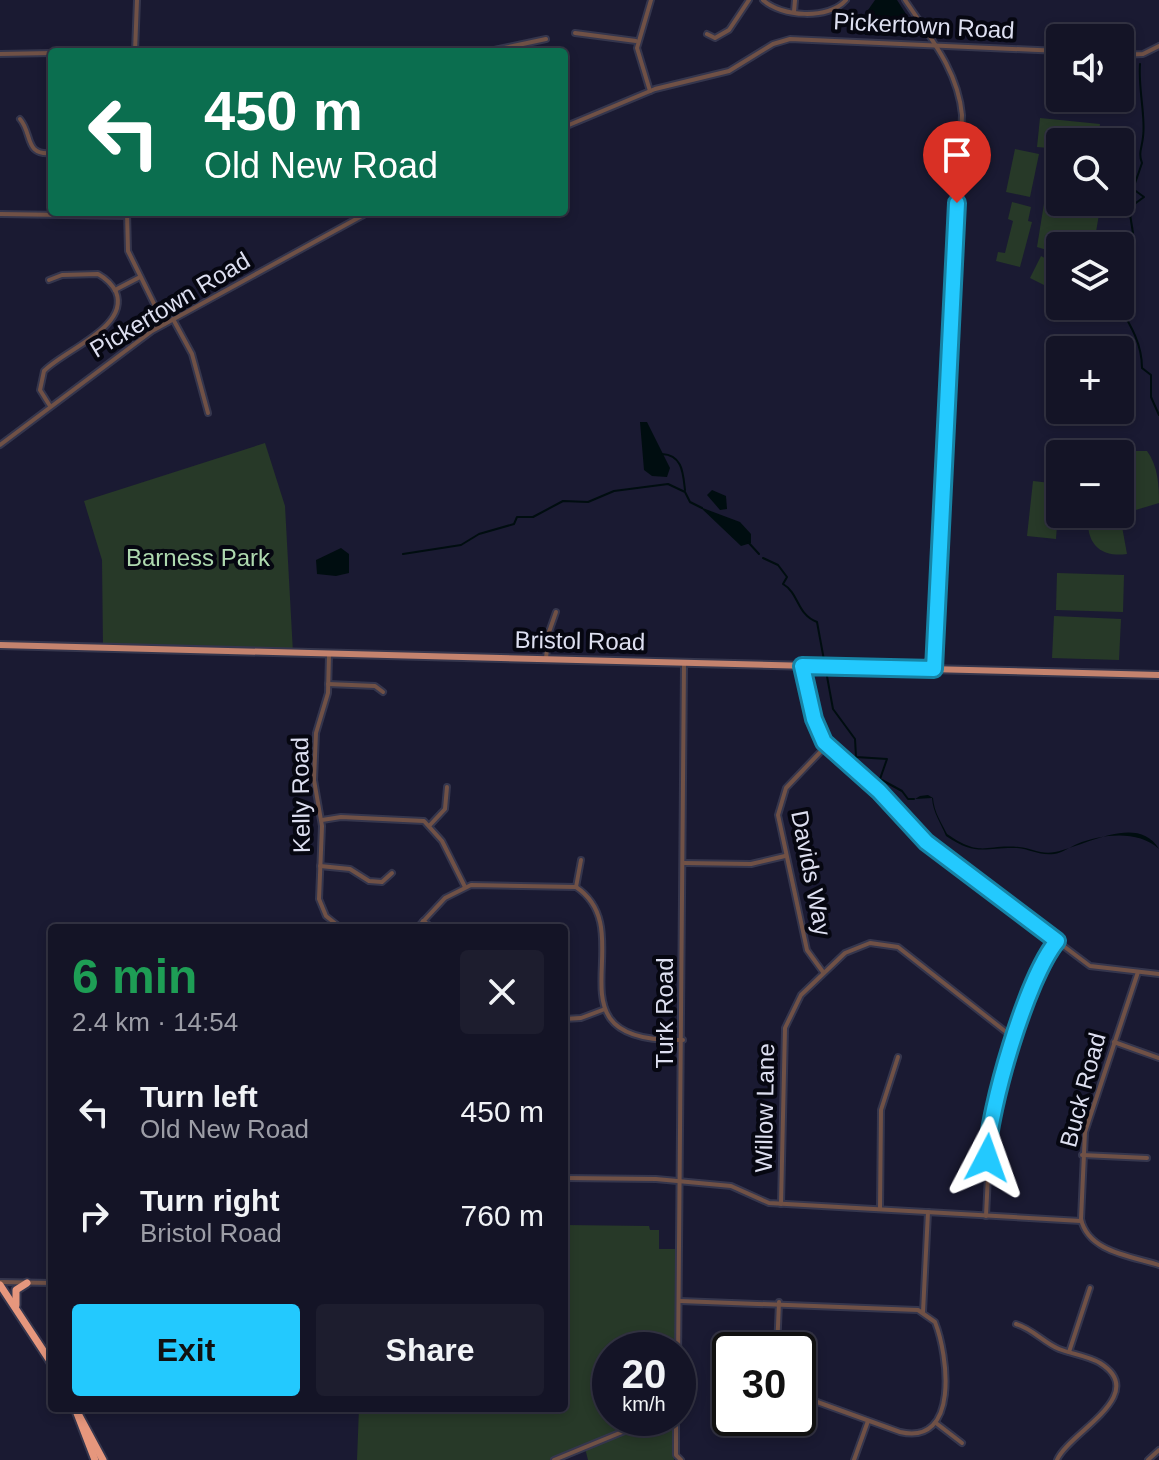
<!DOCTYPE html>
<meta charset="utf-8">
<style>
:root{--surface:#141426;--page:#1d1d2e;--text:#f1f3f6;--muted:#9d9ea7;--line:#333343;--accent:#23c9fe}
body{margin:0;font-family:Arial,sans-serif;background:var(--page);color:var(--text);height:100vh;display:flex;flex-direction:column;font-size:30px;white-space:nowrap}
*{box-sizing:border-box;margin:0}
p{font-size:26px;color:var(--muted)}
.icon{flex:none;width:44px;height:44px;fill:none;stroke:currentColor;stroke-width:2;stroke-linecap:round;stroke-linejoin:round}
.map{position:relative;flex:1;overflow:hidden}
.sheet{position:absolute;left:48px;top:924px;width:520px;height:488px;display:flex;flex-direction:column;background:var(--surface);border-radius:8px;box-shadow:0 4px 12px #0003,0 0 0 2px var(--line)}
.sheet>*{flex:none}
.hud{position:absolute;left:48px;top:48px;width:520px;height:168px;border-radius:8px;box-shadow:0 4px 12px #0003,0 0 0 2px var(--line);background:#0b6e4f;color:#fff;overflow:hidden}
.buttons{position:absolute;left:1046px;top:24px;display:grid;gap:16px}
.buttons a{display:grid;place-items:center;width:88px;height:88px;border-radius:8px;background:var(--surface);box-shadow:0 4px 12px #0003,0 0 0 2px var(--line);font-size:40px}
.speed{position:absolute;left:592px;top:1332px;display:flex;gap:16px;font-size:40px;font-weight:700;text-align:center}
.speed>*{display:grid;place-content:center;width:104px;height:104px;border-radius:50%;background:var(--surface);box-shadow:0 4px 12px #0003,0 0 0 2px var(--line);line-height:1}
.speed small{font-size:20px;font-weight:400}
.speed .limit{border:4px solid #111;border-radius:12px;background:#fff;color:#111}
.pin{position:absolute;display:grid;place-items:center;width:68px;height:68px;color:#fff;margin:-82px -34px;border-radius:50% 50% 50% 0;rotate:-45deg;box-shadow:0 0 8px #0007}
.pin .icon{rotate:45deg}
.me{position:absolute;width:88px;margin:-44px;rotate:4deg;stroke-linejoin:round;filter:drop-shadow(0 0 6px #0008)}
.turn{display:flex;align-items:center;gap:28px;height:168px;padding:0 24px;font-size:36px}
.turn .icon{width:104px;height:104px;stroke-width:2.5}
.turn b{display:block;font-size:56px;line-height:68px}
.round{display:grid;place-items:center;flex:none;width:84px;height:84px;border-radius:8px;background:var(--page)}
.summary{display:flex;align-items:center;justify-content:space-between;height:136px;padding:0 24px}
h1{font-size:48px;font-weight:700;line-height:60px;color:#1e9e55}
.button{display:flex;gap:16px;margin-top:auto;padding:16px 24px}
.button a{flex:1;height:92px;border-radius:8px;background:var(--accent);color:#111;font-size:32px;font-weight:700;line-height:92px;text-align:center}
.button a+a{background:var(--page);color:var(--text)}
ul{padding:0;list-style:none}
li{display:flex;align-items:center;gap:24px;height:104px;padding:0 24px}
li div{flex:1}
li b{display:block;font-size:30px}
li em{font-style:normal}
.map>svg:first-child{display:block}
.green{fill:#273928}
.water{fill:#000d10}
.lines{fill:none;stroke-linecap:round;stroke-linejoin:round}
.stream{stroke:#000d10;stroke-width:2}
.minor-casing{stroke:#35364d;stroke-width:8}
.major-casing{stroke:#35364d;stroke-width:10}
.highway-casing{stroke:#35364d;stroke-width:11}
.minor{stroke:#705146;stroke-width:4}
.major{stroke:#c4836e;stroke-width:6}
.highway{stroke:#e6977d;stroke-width:7}
.route-casing{stroke:#1783a5;stroke-width:20}
.route{stroke:#23c9fe;stroke-width:14}
.labels{text-anchor:middle;stroke-width:8;stroke-linejoin:round;paint-order:stroke}
.street-label{font-size:24px;fill:#dddff0;stroke:#060711}
.park-label{font-size:24px;fill:#aed9af;stroke:#060711}
</style>
<div class="map">
<svg width="1159" height="1460" viewBox="0 0 1159 1460">
<rect width="100%" height="100%" fill="#1a1a32"/>
<g class="green">
<polygon points="1040,118 1100,124 1098,142 1060,142 1060,149 1037,147"/>
<polygon points="1015,149 1039,154 1030,197 1006,192"/>
<polygon points="1051,160 1060,162 1060,202 1101,202 1096,232 1090,246 1060,246 1060,254 1037,247"/>
<polygon points="1012,202 1031,207 1028,221 1032,222 1020,267 996,261 998,252 1005,253 1013,221 1008,219"/>
<polygon points="1041,256 1060,266 1060,293 1030,278"/>
<polygon points="265,443 285,506 293,653 103,648 102,560 84,501"/>
<path d="M1135 451H1147C1158 466 1159 485 1159 503L1129 512 1120 510V457Z"/>
<polygon points="1033,481 1060,484 1056,539 1027,536"/>
<path d="M1105 520 1121 521 1127 554C1106 557 1090 549 1088 526Z"/>
<polygon points="1057,573 1124,575 1123,612 1056,610"/>
<polygon points="1054,616 1121,619 1119,660 1052,658"/>
<polygon points="564,1225 649,1226 650,1230 659,1230 659,1249 680,1249 677,1350 610,1350 610,1418 676,1418 674,1460 588,1460 585,1448 555,1460 357,1460 359,1408 564,1408"/>
</g>
<g class="water">
<polygon points="875,0 897,0 917,31 914,36 865,35 859,23"/>
<polygon points="640,422 647,422 670,468 667,477 652,476 644,470"/>
<polygon points="712,490 726,496 727,509 720,510 707,495"/>
<polygon points="700,507 740,522 751,534 751,543 741,546"/>
<polygon points="341,548 349,554 349,573 336,576 317,574 316,560"/>
<path d="M920 796 928 795 933 798C934 812 941 822 947 834 982 858 984 844 1019 847 1032 848 1041 855 1055 852 1085 846 1138 813 1159 849 1138 830 1103 834 1077 844 1070 847 1062 853 1054 854 1040 856 1030 849 1017 848 985 847 977 857 946 836 941 823 933 813 932 798L915 799Z"/>
</g>
<g class="lines">
<g class="stream">
<path d="M1120 247 1133 233 1129 208 1144 197 1133 189 1142 163C1138 153 1142 148 1143 137 1146 118 1138 88 1140 64"/>
<polyline points="1120,250 1120,253"/>
<polyline points="1120,266 1124,271 1120,279"/>
<path d="M1119 306C1131 326 1142 344 1142 368L1151 375V397L1159 415"/>
<path d="M662 454C683 455 683 474 685 490"/>
<polyline points="748,542 759,554"/>
<polyline points="403,554 461,545 479,534 514,524 517,517 533,517 563,501 588,502 614,491 668,484 685,492 690,502 702,508"/>
<path d="M763 558 778 565 787 577 783 584C799 593 797 615 817 622L833 709 855 739 856 757 887 759 880 779 902 791 908 799H914"/>
</g>
<g class="minor-casing">
<g id="minor">
<path d="M763 0C781 17 829 20 846 0"/>
<path d="M905 0C929 36 958 70 962 115L934 669"/>
<polyline points="794,12 795,0"/>
<polyline points="575,33 636,41"/>
<polyline points="707,34 715,38 729,30 749,0"/>
<polyline points="135,52 137,0"/>
<polyline points="485,52 546,39"/>
<polyline points="0,54 52,53"/>
<polyline points="1120,55 1143,54 1159,46"/>
<polyline points="650,91 637,48 651,0"/>
<path d="M20 119C33 134 24 156 52 153"/>
<polyline points="564,127 655,89 729,71 773,44 790,39 1060,51"/>
<polyline points="127,212 128,251 164,324"/>
<polyline points="0,214 127,216"/>
<path d="M49 280 62 275 98 274C107 279 112 284 116 292 130 327 64 350 44 371L40 390 50 406"/>
<polyline points="115,290 140,277"/>
<polyline points="173,319 192,354 208,413"/>
<polyline points="0,445 152,331 369,212"/>
<polyline points="329,655 328,693 316,733 314,780 322,826 319,899 326,916 341,928"/>
<polyline points="546,658 549,632 556,612"/>
<polyline points="802,666 823,740 927,843 1090,966 1159,974"/>
<polyline points="328,684 375,686 383,692"/>
<polyline points="322,820 341,817 424,821 442,841 465,887"/>
<polyline points="430,825 445,809 447,787"/>
<polyline points="684,863 751,864 785,856"/>
<polyline points="320,866 350,869 369,881 382,882 392,873"/>
<polyline points="576,887 581,860"/>
<polyline points="423,921 433,928"/>
<path d="M417 928 445 898 471 885 576 887C645 933 539 1044 683 1040"/>
<polyline points="823,972 807,950 778,815 786,788 827,745"/>
<path d="M1138 972 1085 1132 1081 1219C1088 1252 1131 1256 1159 1265"/>
<polyline points="564,1019 581,1018 605,1009"/>
<polyline points="1114,1042 1159,1058"/>
<polyline points="1082,1155 1147,1158"/>
<polyline points="564,1178 656,1179 731,1186 769,1203 1081,1221"/>
<polyline points="781,1204 785,1028 801,995 845,953 870,943 898,947 1015,1039"/>
<polyline points="880,1209 881,1110 898,1057"/>
<polyline points="986,1216 991,1113 1040,966 1057,941"/>
<polyline points="0,1282 52,1283"/>
<path d="M680 1301 918 1310 935 1322C948 1355 960 1446 900 1432L798 1395"/>
<polyline points="923,1312 928,1212"/>
<path d="M1016 1324C1033 1329 1044 1343 1059 1349 1072 1354 1088 1356 1100 1363 1151 1395 1068 1433 1057 1460"/>
<polyline points="777,1350 779,1302"/>
<polyline points="1069,1352 1090,1288"/>
<polyline points="678,1364 684,664"/>
<polyline points="676,1418 676,1455 681,1460"/>
<polyline points="936,1423 962,1443"/>
<polyline points="554,1460 656,1418"/>
<polyline points="854,1460 868,1421"/>
<polyline points="1148,1460 1159,1450"/>
</g>
</g>
<g class="major-casing">
<polyline id="major" points="0,645 1159,675"/>
</g>
<g class="highway-casing">
<g id="highway">
<polyline points="0,1285 52,1364"/>
<polyline points="16,1305 16,1290 27,1283"/>
<polyline points="75,1408 103,1460"/>
<polyline points="75,1408 95,1460"/>
</g>
</g>
<use href="#minor" class="minor"/>
<use href="#major" class="major"/>
<use href="#highway" class="highway"/>
</g>
<g class="lines">
<g class="route-casing">
<path id="route" d="M957 203 934 669 802 666 814 719 824 742 879 791 926 842 1057 941C1027 977 988 1110 987 1158"/>
</g>
<use href="#route" class="route"/>
</g>
<g class="labels">
<g class="street-label">
<text transform="translate(924 26) rotate(3)" y="8">Pickertown Road</text>
<text transform="translate(170 305) rotate(-31)" y="8">Pickertown Road</text>
<text transform="translate(580 641) rotate(1)" y="8">Bristol Road</text>
<text transform="translate(301 795) rotate(-91)" y="8">Kelly Road</text>
<text transform="translate(811 873) rotate(79)" y="8">Davids Way</text>
<text transform="translate(665 1013) rotate(-90)" y="8">Turk Road</text>
<text transform="translate(1083 1090) rotate(-75)" y="8">Buck Road</text>
<text transform="translate(765 1108) rotate(-89)" y="8">Willow Lane</text>
</g>
<g class="park-label">
<text x="198" y="566">Barness Park</text>
</g>
</g>
</svg>
<div class="buttons">
<a><svg class="icon" aria-label="sound" viewBox="0 0 24 24"><path d="M4 9h4l5-4v14l-5-4H4zM17 9q2 3 0 6"/></svg></a>
<a><svg class="icon" aria-label="search" viewBox="0 0 24 24"><circle cx="10" cy="10" r="6"/><path d="M15 15l6 6"/></svg></a>
<a><svg class="icon" aria-label="layers" viewBox="0 0 24 24"><path d="M12 4l9 5-9 5-9-5zM3 14l9 5 9-5"/></svg></a>
<a>+</a>
<a>−</a>
</div>
<div class="speed"><div>20<small>km/h</small></div><div class="limit">30</div></div>
<div class="pin" style="left:957px;top:203px;background:#d93025"><svg class="icon" aria-label="arrive" viewBox="0 0 24 24"><path d="M6 21V4h12l-3 4 3 4H6"/></svg></div>
<svg class="me" style="left:987px;top:1158px" viewBox="-20 -20 40 40"><path d="M0-17L14 15 0 8-14 15z" fill="#23c9fe" stroke="#fff" stroke-width="4"/></svg>
<div class="hud">
<div class="turn"><svg class="icon" aria-label="left" viewBox="0 0 24 24"><path d="M17 20v-9H6M10 6l-5 5 5 5"/></svg><div><b>450 m</b>Old New Road</div></div>
</div>
<section class="sheet">
<div class="summary"><div><h1>6 min</h1><p>2.4 km · 14:54</p></div><a class="round"><svg class="icon" aria-label="close" viewBox="0 0 24 24"><path d="M6 6l12 12M18 6L6 18"/></svg></a></div>
<ul>
<li><svg class="icon" aria-label="left" viewBox="0 0 24 24"><path d="M17 20v-9H6M10 6l-5 5 5 5"/></svg><div><b>Turn left</b><p>Old New Road</p></div><em>450 m</em></li>
<li><svg class="icon" aria-label="right" viewBox="0 0 24 24"><path d="M7 20v-9h11M14 6l5 5-5 5"/></svg><div><b>Turn right</b><p>Bristol Road</p></div><em>760 m</em></li>
</ul>
<div class="button"><a>Exit</a><a>Share</a></div>
</section>
</div>
